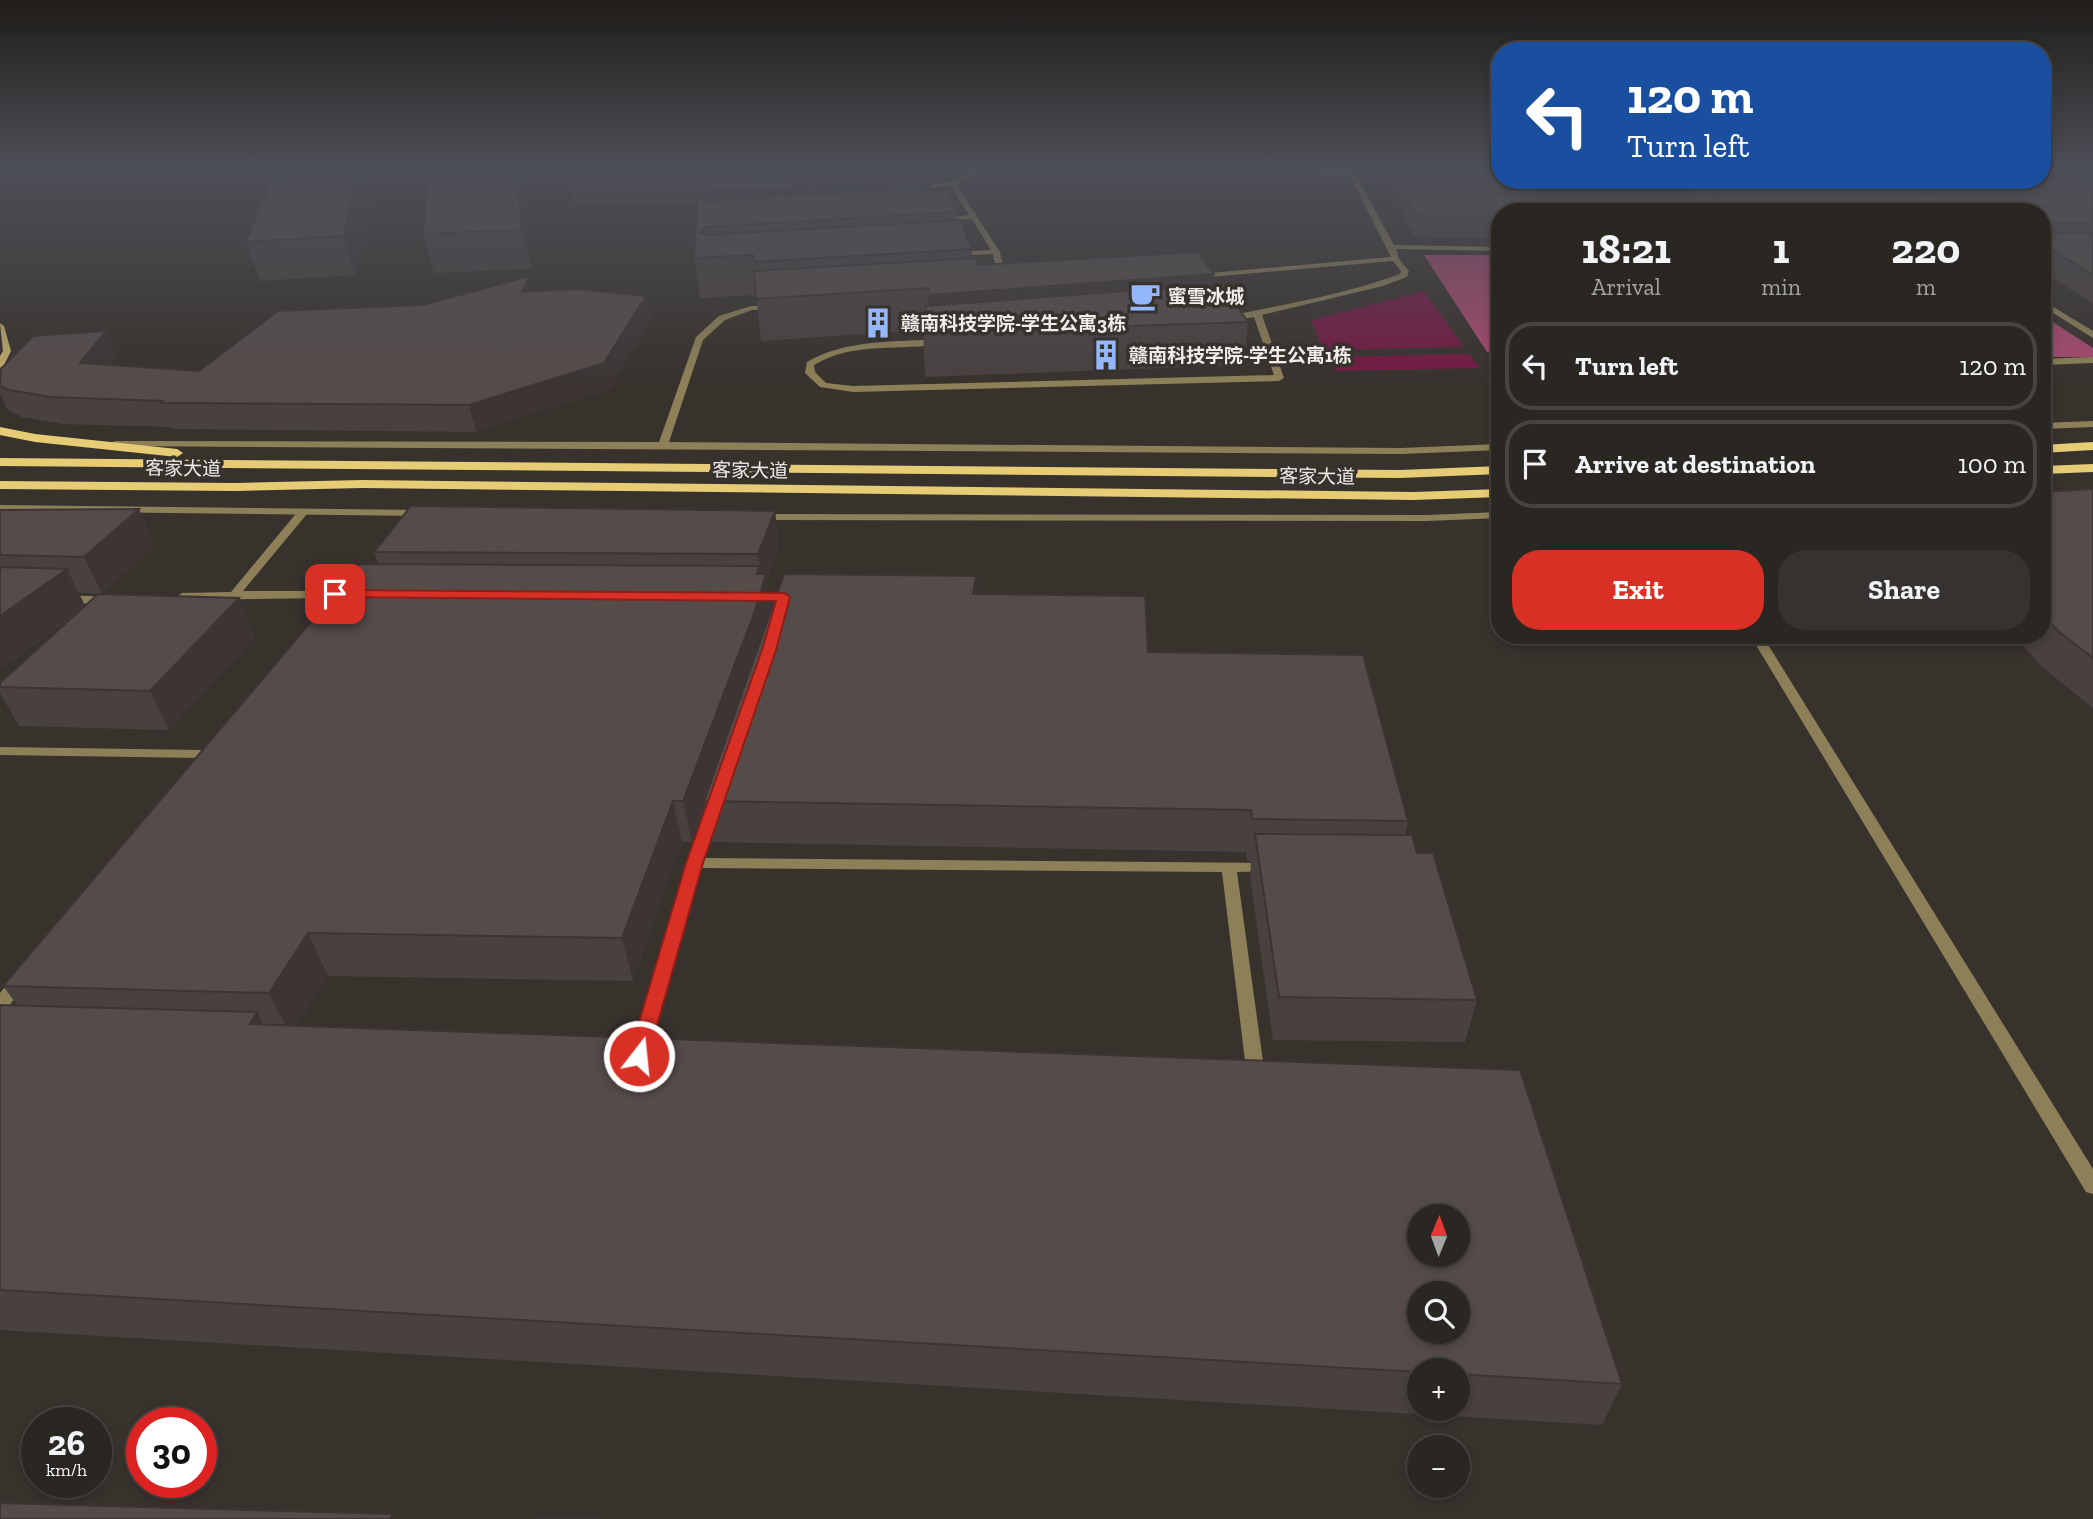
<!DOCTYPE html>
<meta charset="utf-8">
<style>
:root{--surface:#2a2622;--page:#36322f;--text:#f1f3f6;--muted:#a5a5a5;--line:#464340;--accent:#d93025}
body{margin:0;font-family:"Zilla Slab","Noto Sans SC",serif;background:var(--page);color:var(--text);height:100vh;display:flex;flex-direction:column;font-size:26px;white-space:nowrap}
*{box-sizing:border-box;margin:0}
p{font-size:23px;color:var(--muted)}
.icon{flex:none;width:38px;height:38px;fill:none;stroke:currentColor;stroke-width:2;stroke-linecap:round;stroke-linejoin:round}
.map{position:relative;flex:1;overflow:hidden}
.drawer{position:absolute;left:1491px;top:203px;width:560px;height:441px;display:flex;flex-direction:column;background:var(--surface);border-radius:28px;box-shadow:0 4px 10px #0003,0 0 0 2px var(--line)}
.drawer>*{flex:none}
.hud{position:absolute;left:1491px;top:42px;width:560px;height:147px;border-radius:28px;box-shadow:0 4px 10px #0003,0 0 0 2px var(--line);background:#1a4fa0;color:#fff;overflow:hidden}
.needle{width:46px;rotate:1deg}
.fabs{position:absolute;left:1407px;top:1204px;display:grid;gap:14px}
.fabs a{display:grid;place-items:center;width:63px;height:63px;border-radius:50%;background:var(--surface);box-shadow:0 4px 10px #0003,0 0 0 2px var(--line);font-size:35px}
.speed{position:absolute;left:21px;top:1407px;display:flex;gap:14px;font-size:35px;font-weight:700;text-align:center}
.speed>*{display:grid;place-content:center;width:91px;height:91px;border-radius:50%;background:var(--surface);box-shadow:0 4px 10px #0003,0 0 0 2px var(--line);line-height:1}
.speed small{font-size:18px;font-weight:400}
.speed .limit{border:10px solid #d22;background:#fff;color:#111}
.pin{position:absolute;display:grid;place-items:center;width:60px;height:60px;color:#fff;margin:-30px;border-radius:14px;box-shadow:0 4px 10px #0006}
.me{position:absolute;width:77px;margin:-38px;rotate:16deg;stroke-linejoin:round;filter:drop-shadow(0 0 5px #0008)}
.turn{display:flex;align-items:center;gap:24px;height:147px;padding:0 21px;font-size:32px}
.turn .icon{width:91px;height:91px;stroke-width:2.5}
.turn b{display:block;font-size:49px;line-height:60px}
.eta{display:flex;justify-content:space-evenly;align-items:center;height:119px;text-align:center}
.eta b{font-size:42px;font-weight:700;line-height:49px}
.button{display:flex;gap:14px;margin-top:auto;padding:14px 21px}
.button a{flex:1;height:80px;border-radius:28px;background:var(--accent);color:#fff;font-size:28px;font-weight:700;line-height:80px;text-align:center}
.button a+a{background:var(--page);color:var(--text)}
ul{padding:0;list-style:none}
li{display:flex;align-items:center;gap:21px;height:88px;margin:0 14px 10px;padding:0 7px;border:4px solid var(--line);border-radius:28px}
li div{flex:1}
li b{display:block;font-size:26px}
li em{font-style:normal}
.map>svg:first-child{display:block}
.green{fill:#731b43}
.forest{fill:#a84a6f}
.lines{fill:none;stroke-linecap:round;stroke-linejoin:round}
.service{fill:#8d8058;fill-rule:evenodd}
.minor{fill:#8d8058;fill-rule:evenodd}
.tertiary{fill:#8d8058;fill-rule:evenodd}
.secondary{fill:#c0ab69;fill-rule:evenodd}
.primary{fill:#e7cc76;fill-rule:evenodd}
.wall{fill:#494140;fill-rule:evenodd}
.shaded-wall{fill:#3c3534}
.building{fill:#554c4a;stroke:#3c3534;stroke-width:2;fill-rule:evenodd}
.route{fill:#d93025;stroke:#8d1f18;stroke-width:2}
.labels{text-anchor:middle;stroke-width:7;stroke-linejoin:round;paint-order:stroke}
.far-poi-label{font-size:19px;font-weight:bold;fill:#f0ece9;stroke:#38322d;text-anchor:start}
.far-street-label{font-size:19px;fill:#f0ece9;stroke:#38322d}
</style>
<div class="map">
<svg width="2093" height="1519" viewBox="0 0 2093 1519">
<rect width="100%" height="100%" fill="#38322d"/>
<g class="green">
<polygon points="1424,291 1464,347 1323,350 1311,320"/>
<polygon points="1469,354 1480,368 1336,371 1328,357"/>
</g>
<g class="forest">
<polygon points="1424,255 1500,255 1500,352 1487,352"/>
<polygon points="2042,315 2093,348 2093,357 2042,357"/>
</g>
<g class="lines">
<polygon class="service" points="1750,635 1762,635 2093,1169 2093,1194 2086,1192"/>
<g class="minor">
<polygon points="977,170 986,170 956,184 1000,252 1006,282 1002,284 998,282 993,254 954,256 950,254 954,252 991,250 972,219 939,221 935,219 969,215 950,185 912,192 909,190 950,181"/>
<path d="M995 170 1348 172 1347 170H1353L1394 245 1500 247V251L1396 249 1399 259 1409 271 1407 277 1383 286 1262 315 1284 378 1279 381 853 392 820 387 805 373 807 362C846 339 896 342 940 339L943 340V344C900 351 854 341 814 365L815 372 826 383 853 386 1274 375 1254 317 1225 322 1222 321V317C1282 305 1343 295 1400 274L1401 271 1393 261 1198 278 1194 276 1198 274 1391 257 1350 176 998 172Z"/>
<polygon points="2042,300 2093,331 2093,338 2042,306"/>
<polygon points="779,305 779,309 752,310 725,320 703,340 668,445 659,447 658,445 696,337 719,316 751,306"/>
<polygon points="2093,357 2093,363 2042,365 2042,359"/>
<polygon points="303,509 307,510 307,514 243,591 339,591 341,594 327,611 323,612 317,608 325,598 178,600 176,597 182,593 231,592 299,510"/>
<polygon points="64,595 111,597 117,601 111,605 60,602 58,599"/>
<polygon points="0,747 202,750 209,754 202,758 0,755"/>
<polygon points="714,802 721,807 704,858 1272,863 1275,867 1272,871 1237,872 1264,1069 1261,1074 1255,1076 1249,1074 1246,1069 1222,872 701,868 648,1055 645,1060 639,1062 633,1060 630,1055 687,863 707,807"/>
<polygon points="21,973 27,975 29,979 6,1010 0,1011 0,993 15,975"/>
</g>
<g class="tertiary">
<polygon points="2093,421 2093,427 2042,429 2042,423"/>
<polygon points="115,441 663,442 1401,448 1500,444 1500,450 1401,454 111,446 110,444"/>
<polygon points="0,505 422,510 427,513 422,516 0,511"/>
<polygon points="1500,512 1500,518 1426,521 757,520 752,517 757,514 1426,515"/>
</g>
<polygon class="secondary" points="0,323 4,326 11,351 4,365 0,368 0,356 3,351"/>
<g class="primary">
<polygon points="0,427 35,434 177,449 183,453 177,457 35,442 0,435"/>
<polygon points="2093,442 2093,450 2042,453 2042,445"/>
<polygon points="0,458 1400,470 1500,466 1500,474 1400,478 0,466"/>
<polygon points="2093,464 2093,472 2042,474 2042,466"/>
<polygon points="362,480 1414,492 1500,489 1500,497 1414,500 362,488 236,491 0,489 0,481 236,483"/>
</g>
</g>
<g class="wall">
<polygon points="377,170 355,275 260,281 246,242"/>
<polygon points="566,170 935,170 933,181 930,182 930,192 956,212 957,220 972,249 972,258 979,265 1213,285 1248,322 1244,365 925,377 923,330 761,341 756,295 700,298 694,258 697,205 573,204"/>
<polygon points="1390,170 1500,170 1500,238 1414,237 1390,188"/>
<polygon points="2093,170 2093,304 2042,271 2042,212 1709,212 1691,197 1696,180 2042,180"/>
<polygon points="525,200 531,269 434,273 423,234"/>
<polygon points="534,291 646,296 650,320 610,389 476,432 172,429 171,427 62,424 22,417 7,409 0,394 0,371 106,331 117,356 110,365 199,371 423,305"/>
<polygon points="2093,489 2093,708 2041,666 2014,635 2042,635 2042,492"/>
<polygon points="139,509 155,545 102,594 79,593 85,606 255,636 169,730 19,726 0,693 0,683 85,607 0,670 0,510"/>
<path d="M775 511 779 547 767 581 771 610 976 576V594L1148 652 1408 821 1405 835 1417 853 1477 1000 1465 1042 1273 1040 1250 876 1251 861H1247L1246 852 712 842 705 805 692 842H682L633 981 328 976 297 1026 1622 1384 1602 1425 0 1330V1005H17L3 986 378 564 374 552ZM1419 1370H1458V1409H1419Z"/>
</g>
<g class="shaded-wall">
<polygon points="3,170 33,170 4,173"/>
<polygon points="359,170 377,170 355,275 343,236"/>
<polygon points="517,170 520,170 525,200 531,269 522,230"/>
<polygon points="771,170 935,170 933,181 930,182 931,191 925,215 925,213 706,227 711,257 700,232 698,198 701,192 753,177 754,173"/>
<polygon points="1214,274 1211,315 930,333 928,295"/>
<polygon points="530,276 535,300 522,292"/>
<polygon points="646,296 650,320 610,389 476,432 469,405"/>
<polygon points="106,331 117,356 92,389 80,363"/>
<polygon points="139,509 155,545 102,594 84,557"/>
<polygon points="775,511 779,547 767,581 771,611 704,801 705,805 692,842 683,801 759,566 762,586 758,554"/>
<polygon points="67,569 85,606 0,670 0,616"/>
<polygon points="976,576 977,614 973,594"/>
<polygon points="239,598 255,636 169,730 150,691"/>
<polygon points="673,801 682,842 633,981 622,938"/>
<polygon points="308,933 328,976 291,1036 269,993"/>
<polygon points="257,1012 279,1055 250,1024"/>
</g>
<g class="building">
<polygon points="276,170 359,170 343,236 246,242"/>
<polygon points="434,170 517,170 522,230 423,234 428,171"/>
<polygon points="699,170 771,170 754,173 753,177 758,179 824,170 925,170 923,179 701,192 698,198 705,201 921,188 920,193 948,191 956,212 706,227 700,232 706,235 960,220 972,249 754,262 753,255 694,258"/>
<polygon points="1393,170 1500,170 1500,180 1535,180 1538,212 1500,212 1500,218 1418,216"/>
<polygon points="2042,170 2093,170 2093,224 2051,224 2048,230 2051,233 2093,233 2093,275 2042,244 2042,212 1739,212 1700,180 1900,180 1921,194 1931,195 1933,192 1916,180 2042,180"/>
<polygon points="1198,252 1214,274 928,295 929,288 756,299 754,271 976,258 979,265"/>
<polygon points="530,276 522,292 577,289 646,296 604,363 469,405 161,403 163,401 50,397 9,390 0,386 1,369 33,336 106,331 80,363 199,371 278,311 423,305"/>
<polygon points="1221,284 1248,322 922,333 926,306"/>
<polygon points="2093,489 2093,658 2059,632 2042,614 2042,492"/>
<polygon points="411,506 775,511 758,554 374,552"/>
<polygon points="139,509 84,557 0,555 0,510"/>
<polygon points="360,564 759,566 757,574 766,574 755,611 683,801 673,801 622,938 308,933 269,993 3,986"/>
<polygon points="0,567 67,569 0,616"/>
<polygon points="784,574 976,576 973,594 1145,596 1148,652 1363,655 1408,821 1252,819 1251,810 704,801"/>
<polygon points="98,594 239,598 150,691 0,687 0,683"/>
<polygon points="1255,834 1412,835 1417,853 1433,853 1477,1000 1279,997"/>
<path d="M0 1005 257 1012 250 1024 1520 1070 1622 1384 1458 1374V1370H1419V1372L0 1290ZM1419 1216H1458V1255H1419ZM1419 1293H1458V1332H1419Z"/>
<polygon points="0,1503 392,1514 390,1519 0,1519"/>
<polygon points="537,1517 601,1519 537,1519"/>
</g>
<linearGradient id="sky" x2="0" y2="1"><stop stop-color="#1f1c19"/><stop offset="0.44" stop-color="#4d4f57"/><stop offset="1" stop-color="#4d4f57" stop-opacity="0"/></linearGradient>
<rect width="2093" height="383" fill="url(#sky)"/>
<polygon class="route" points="335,590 784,593 790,597 776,650 703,863 647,1061 639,1064 632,1061 629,1056 686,863 762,650 776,601 330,597 330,591"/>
<defs>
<g id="cafe-bare" transform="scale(2.415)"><path d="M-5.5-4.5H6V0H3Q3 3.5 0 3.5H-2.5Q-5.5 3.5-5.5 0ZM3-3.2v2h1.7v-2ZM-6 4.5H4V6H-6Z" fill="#93b7fd" stroke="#38322d" stroke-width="2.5" paint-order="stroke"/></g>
<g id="building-bare" transform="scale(2.415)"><path d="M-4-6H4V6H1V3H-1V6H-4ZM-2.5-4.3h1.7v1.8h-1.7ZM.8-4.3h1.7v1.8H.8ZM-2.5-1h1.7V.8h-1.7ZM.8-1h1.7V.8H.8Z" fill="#93b7fd" stroke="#38322d" stroke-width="2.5" paint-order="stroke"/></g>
</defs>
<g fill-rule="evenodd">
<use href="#cafe-bare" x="1145" y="296"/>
<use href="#building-bare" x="878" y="323"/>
<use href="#building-bare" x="1106" y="355"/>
</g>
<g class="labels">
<g class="far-poi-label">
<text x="1168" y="303">蜜雪冰城</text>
<text x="901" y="330">赣南科技学院-学生公寓3栋</text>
<text x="1129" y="362">赣南科技学院-学生公寓1栋</text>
</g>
<g class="far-street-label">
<text transform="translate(183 468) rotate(1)" y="7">客家大道</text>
<text transform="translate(750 470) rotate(1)" y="7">客家大道</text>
<text transform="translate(1317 476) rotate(1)" y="7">客家大道</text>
</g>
</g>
</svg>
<div class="fabs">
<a><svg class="needle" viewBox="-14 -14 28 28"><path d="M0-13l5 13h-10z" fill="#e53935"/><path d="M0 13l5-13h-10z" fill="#a5a5a5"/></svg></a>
<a><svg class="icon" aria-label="search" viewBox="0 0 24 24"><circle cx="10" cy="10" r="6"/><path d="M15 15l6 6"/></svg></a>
<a>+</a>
<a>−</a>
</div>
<div class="speed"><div>26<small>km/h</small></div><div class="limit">30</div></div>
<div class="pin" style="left:335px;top:594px;background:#d93025"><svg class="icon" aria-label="arrive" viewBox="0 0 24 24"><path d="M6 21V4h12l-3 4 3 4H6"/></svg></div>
<svg class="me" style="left:639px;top:1056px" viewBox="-20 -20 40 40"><circle r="17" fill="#d93025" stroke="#fff" stroke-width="3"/><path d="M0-11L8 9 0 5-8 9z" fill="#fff"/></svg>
<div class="hud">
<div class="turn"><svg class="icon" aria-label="left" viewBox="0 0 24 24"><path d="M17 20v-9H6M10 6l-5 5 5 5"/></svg><div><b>120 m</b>Turn left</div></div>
</div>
<section class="drawer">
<div class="eta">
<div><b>18:21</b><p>Arrival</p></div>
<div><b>1</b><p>min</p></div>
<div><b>220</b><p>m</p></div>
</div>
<ul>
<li><svg class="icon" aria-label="left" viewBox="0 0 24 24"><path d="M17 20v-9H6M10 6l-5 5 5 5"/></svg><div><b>Turn left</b></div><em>120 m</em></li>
<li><svg class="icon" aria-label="arrive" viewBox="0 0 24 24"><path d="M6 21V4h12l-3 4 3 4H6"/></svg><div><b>Arrive at destination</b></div><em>100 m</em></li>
</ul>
<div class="button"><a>Exit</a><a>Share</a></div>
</section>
</div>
